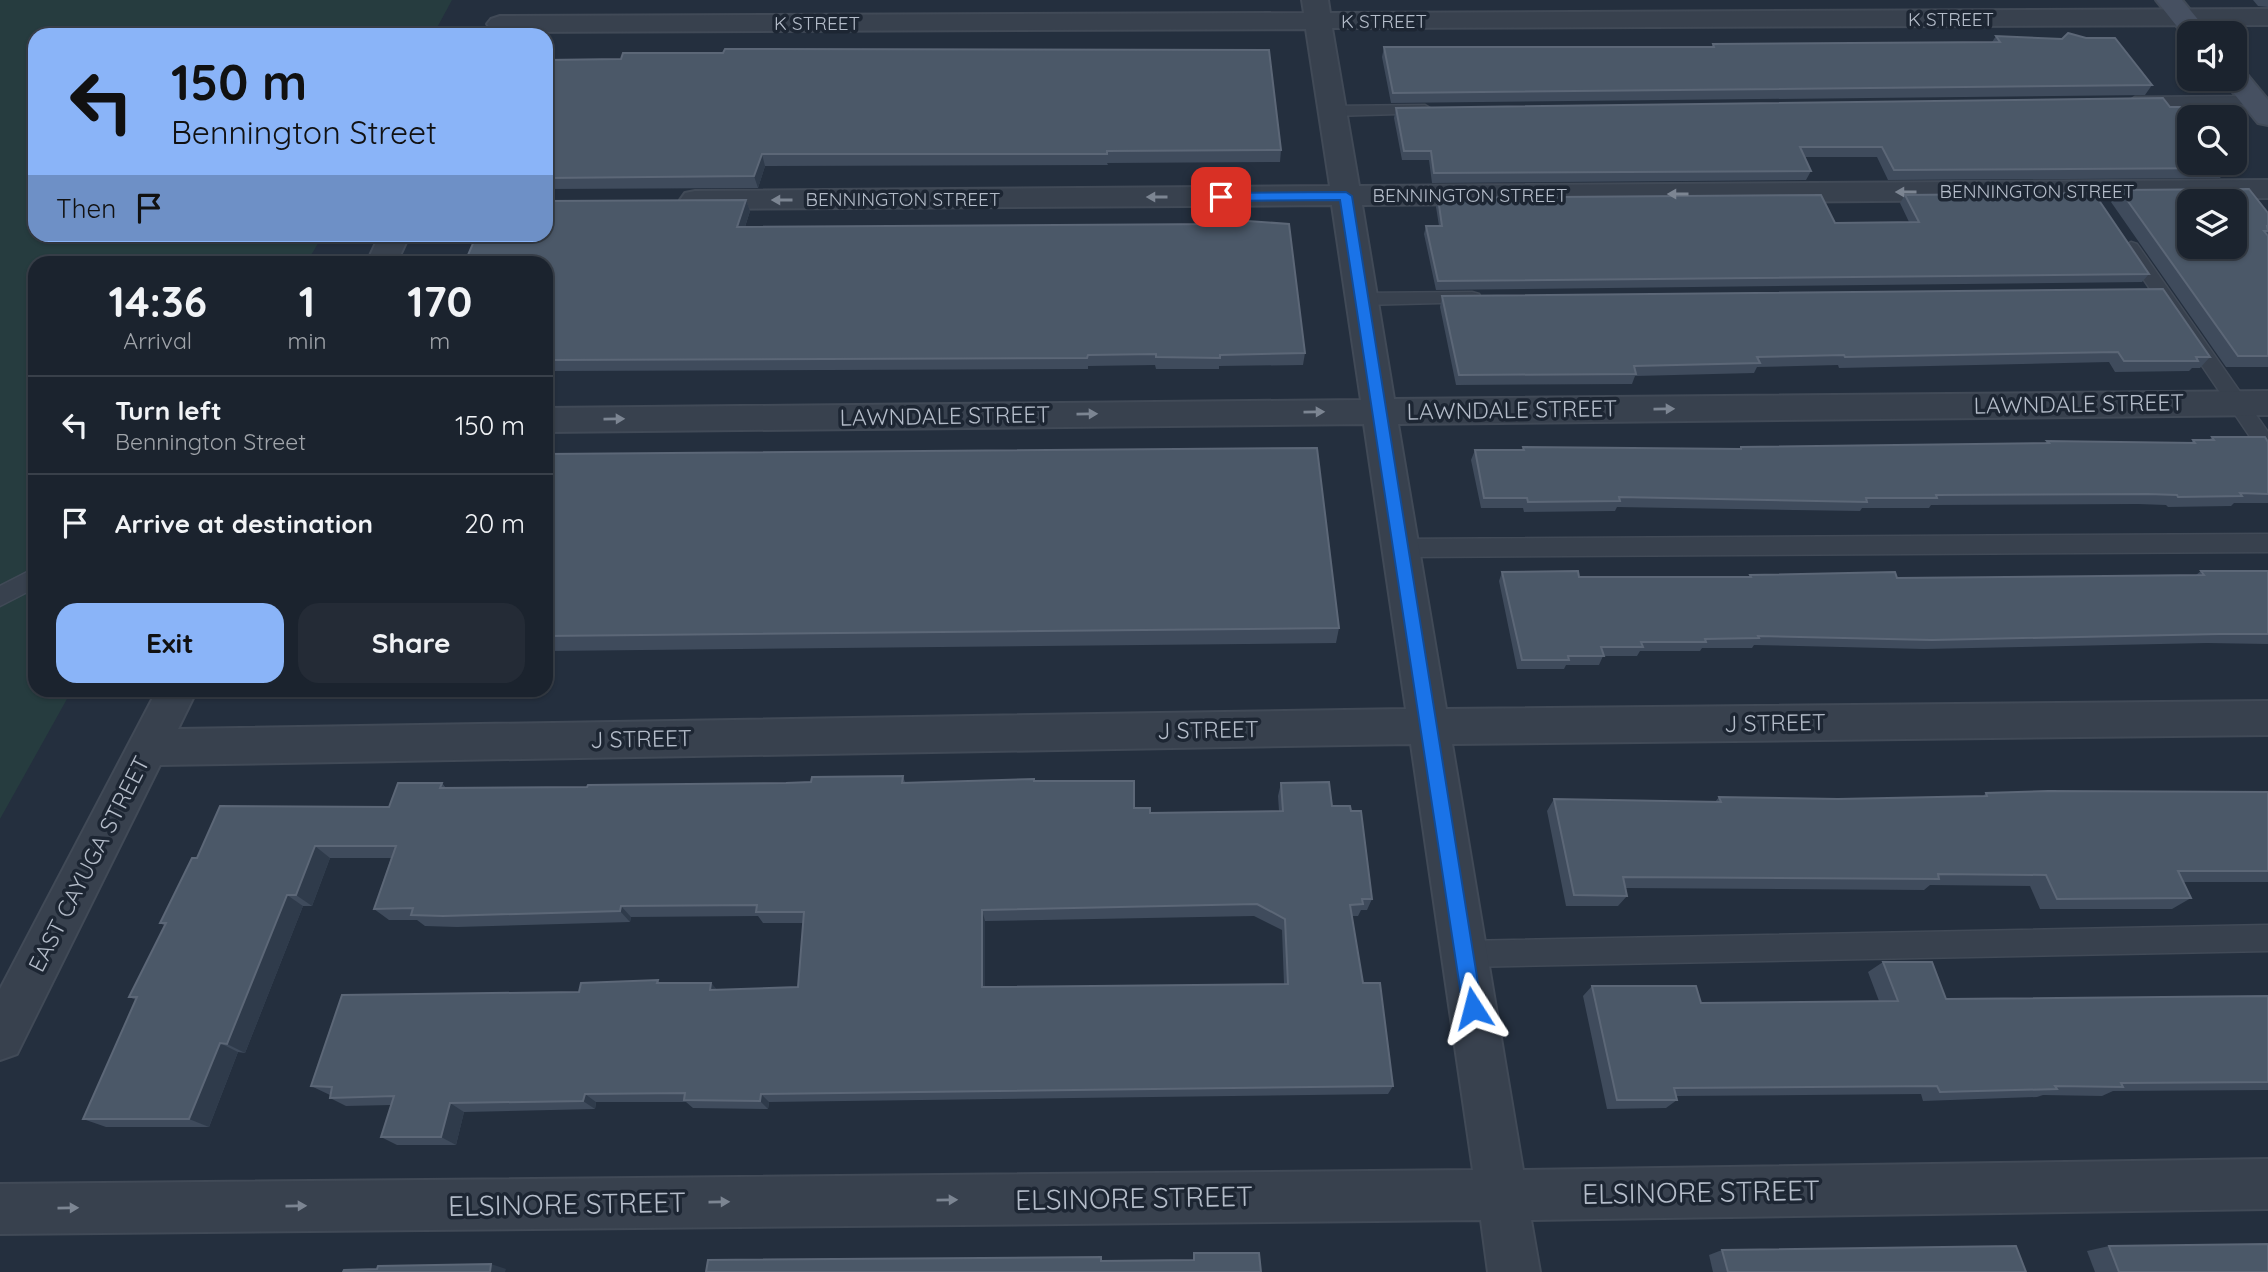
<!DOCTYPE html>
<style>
:root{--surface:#1b232e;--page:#242b36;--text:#f1f3f6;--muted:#a0a4aa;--line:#39404a;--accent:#8ab4f8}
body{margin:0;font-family:Quicksand,sans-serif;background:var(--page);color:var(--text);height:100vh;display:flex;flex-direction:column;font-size:26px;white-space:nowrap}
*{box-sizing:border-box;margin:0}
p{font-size:23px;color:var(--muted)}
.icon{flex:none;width:38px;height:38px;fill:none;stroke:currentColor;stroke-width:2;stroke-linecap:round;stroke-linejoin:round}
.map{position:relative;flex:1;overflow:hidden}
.side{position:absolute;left:28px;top:256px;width:525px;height:441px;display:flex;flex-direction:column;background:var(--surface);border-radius:21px;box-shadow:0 2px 5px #0004,0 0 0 2px var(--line)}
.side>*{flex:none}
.guide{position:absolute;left:28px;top:28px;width:525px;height:214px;border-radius:21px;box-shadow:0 2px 5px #0004,0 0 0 2px var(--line);background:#8ab4f8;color:#111;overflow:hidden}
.controls{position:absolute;left:2177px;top:21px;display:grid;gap:14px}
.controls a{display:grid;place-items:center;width:70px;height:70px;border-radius:14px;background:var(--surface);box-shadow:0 2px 5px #0004,0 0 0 2px var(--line);font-size:35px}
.pin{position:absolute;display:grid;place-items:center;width:60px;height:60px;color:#fff;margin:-30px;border-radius:14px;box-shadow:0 4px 10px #0006}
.me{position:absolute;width:77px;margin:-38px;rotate:351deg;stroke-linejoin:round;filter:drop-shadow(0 0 5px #0008)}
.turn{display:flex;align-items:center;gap:24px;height:147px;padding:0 28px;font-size:32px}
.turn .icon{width:91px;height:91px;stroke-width:2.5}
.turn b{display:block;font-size:49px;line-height:60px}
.then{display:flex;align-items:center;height:66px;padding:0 28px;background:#0003;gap:14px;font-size:26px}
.eta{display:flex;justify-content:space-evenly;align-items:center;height:119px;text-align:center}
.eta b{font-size:42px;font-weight:700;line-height:49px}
.button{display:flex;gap:14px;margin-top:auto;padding:14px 28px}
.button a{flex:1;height:80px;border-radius:21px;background:var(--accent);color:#111;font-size:28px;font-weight:700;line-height:80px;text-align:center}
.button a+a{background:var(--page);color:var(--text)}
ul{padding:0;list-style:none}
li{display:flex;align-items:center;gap:21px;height:98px;padding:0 28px;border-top:2px solid var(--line)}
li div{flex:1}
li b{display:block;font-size:26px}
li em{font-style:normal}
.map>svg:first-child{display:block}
.green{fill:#263c3f}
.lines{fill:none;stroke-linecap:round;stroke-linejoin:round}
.service-casing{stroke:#414a57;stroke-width:3}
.minor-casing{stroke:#414a57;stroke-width:4}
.secondary-casing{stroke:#414a57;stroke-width:4}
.service{fill:#38414e;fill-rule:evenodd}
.minor{fill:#38414e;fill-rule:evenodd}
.secondary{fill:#465061;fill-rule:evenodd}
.wall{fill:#3f4b5c;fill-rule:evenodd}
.shaded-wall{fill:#2f3b4b}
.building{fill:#4b5868;stroke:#5c6777;stroke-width:2;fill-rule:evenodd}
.oneway{fill:#7c8592}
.route{fill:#1a73e8;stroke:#114b97;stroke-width:2}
.labels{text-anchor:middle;stroke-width:7;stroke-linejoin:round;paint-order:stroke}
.far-street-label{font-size:19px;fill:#b4bcc9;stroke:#1d2633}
.street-label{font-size:23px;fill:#b4bcc9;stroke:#1d2633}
.near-street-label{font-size:28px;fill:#b4bcc9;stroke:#1d2633}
</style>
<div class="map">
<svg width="2268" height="1272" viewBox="0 0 2268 1272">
<rect width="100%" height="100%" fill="#242f3e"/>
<polygon class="green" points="0,0 452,0 433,35 35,35 35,234 323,235 307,262 35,262 35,690 72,690 0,819"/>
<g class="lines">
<g class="service-casing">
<g id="service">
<polygon points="2254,96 2262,101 2260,104 2135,107 2127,102 2135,97"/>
<polygon points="1425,105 1433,110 1431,113 1332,116 1324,111 1332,106"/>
<polygon points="2131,242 2137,244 2268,432 2268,456 2261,453 2125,252 2122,248"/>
<polygon points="1472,292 1479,294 1481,298 1479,302 1361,305 1354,303 1352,299 1354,295 1361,293"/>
<polygon points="2268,534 2268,552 1400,557 1392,554 1389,548 1392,542 1400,539"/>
<polygon points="35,568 35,588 0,606 0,586"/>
<polygon points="2268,925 2268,951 1464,967 1455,963 1451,954 1455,945 1464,941"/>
</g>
</g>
<g class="minor-casing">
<g id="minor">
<polygon points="1302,0 1328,0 1330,13 2268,9 2268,25 1332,28 1359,186 2268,180 2268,198 1362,205 1394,399 2268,391 2268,415 1398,424 1446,709 2268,701 2268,735 1452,744 1523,1170 2268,1159 2268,1209 1531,1220 1540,1272 1488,1272 1481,1220 0,1234 0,1184 1473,1170 1411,744 160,765 17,1054 0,1060 0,989 157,690 197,690 178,729 1406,709 1364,424 546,432 546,408 1361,400 1332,205 695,209 685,207 680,200 685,193 695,191 1330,186 1306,29 500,32 491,29 487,24 491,19 500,16 1304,13"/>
<polygon points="380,234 410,234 397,262 367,262"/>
</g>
</g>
<g class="secondary-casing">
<g id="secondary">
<polygon points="2156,0 2182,0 2209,33 2189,33 2189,39 2187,39"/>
<polygon points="2235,70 2245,72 2268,100 2268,125 2258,123 2222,79 2235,79"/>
</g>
</g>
<use href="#service" class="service"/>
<use href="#minor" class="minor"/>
<use href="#secondary" class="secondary"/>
</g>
<g class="wall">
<polygon points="2253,0 2268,0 2268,7 2258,6"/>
<polygon points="1996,36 2152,85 2145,95 1391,103 1382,57 1384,47 1712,47 1713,44 1992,42"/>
<polygon points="546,60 1281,150 1280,162 1107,163 1108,165 765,166 758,188 546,189"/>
<polygon points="2170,107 2228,168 2220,178 1888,180 1877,157 1804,157 1811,171 1806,180 1432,183 1429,160 1402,160 1394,118 1396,108"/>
<polygon points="2120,190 2268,213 2268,367 2226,367 2111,202"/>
<polygon points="1905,195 2149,274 2142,282 1436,290 1424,234 1426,226 1439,226 1436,207 1438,198 1835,223 1909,222 1900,203"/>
<polygon points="746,200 750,211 745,227 1220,224 1220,219 1305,353 1303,365 1219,366 1219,369 1156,369 1155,365 1088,366 1088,369 546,371 546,262"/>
<polygon points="1442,296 2210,357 2200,368 2192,368 2189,371 2115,372 2109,362 1839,368 1838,365 1757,367 1754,373 1635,376 1632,384 1456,385 1440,307"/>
<polygon points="2212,437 2268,442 2268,503 2234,503 2231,506 2168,507 2166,505 2138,504 1931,505 1929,508 1862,508 1860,511 1617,507 1615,511 1524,512 1523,508 1481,508 1471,460 1475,450 1522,450 1523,447 1739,449 1741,447 2045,443 2047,441 2191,443 2193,440 2209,440"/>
<polygon points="546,454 1339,628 1336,643 546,651"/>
<polygon points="2201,571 2268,571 2268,644 2207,643 1924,649 1754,645 1752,648 1702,648 1700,651 1640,651 1637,656 1603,656 1599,665 1566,665 1564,669 1517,669 1499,581 1502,572 1579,577 1748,577 1750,575 1897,578 2196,575"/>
<path d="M903 776 905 782 1035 781 1150 813 1279 811 1278 796 1281 783 1332 806 1372 899 1367 910H1361L1358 916H1352L1363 983 1393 1086 1388 1094 769 1102 768 1109 693 1108 686 1102H596L595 1109 464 1112 456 1145H397L381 1137 391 1105 346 1106 330 1098V1095L311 1086 579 992 658 980 660 983H711L717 990 798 987 803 923H763L758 916 631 917 630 922 457 927 425 926 417 920H389L374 909 391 858H330L312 906H303L245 1053 238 1052 209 1127H106L83 1119 136 1000 129 997 165 926 160 923 197 858 389 807 442 783 446 788 587 787 786 783ZM1254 916 1282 930 1284 984 985 987V921Z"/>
<polygon points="2268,792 2268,882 2183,882 2191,898 2172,909 2040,909 2030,886 1930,885 1924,890 1626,888 1627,896 1618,906 1566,906 1547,811 1554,799 1715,802 1719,797 1838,799 1983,796 1986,793"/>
<polygon points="1883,962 1946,999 2268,996 2268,1090 2113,1091 2102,1096 2043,1095 2037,1097 1923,1101 1921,1094 1676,1096 1677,1100 1666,1108 1607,1109 1583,996 1592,986 1701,1003 1879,1001 1868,972"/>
<polygon points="2109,1246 2268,1272 2095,1272 2087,1251"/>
<polygon points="1722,1250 2026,1272 1713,1272 1709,1255"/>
</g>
<g class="shaded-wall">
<polygon points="762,154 765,166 758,188 754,176"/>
<polygon points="746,200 750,211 741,239 737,227"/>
<polygon points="315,846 330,858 312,906 296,895"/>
<polygon points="287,895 303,906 245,1053 227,1044"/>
<polygon points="621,906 631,917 630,922 620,911"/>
<polygon points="982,910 985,921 985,997 982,987"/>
<polygon points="711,983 720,993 710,990"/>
<polygon points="220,1043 238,1052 209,1127 189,1119"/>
<polygon points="585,1094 596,1102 595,1109 583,1101"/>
<polygon points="761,1094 769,1102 768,1109 760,1101"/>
<polygon points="450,1103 464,1112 456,1145 441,1137"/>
<polygon points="491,1264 506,1269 505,1272 490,1272"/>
</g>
<g class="building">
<polygon points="2068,33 2086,38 2115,38 2152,85 1393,93 1384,47 1714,47 1713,44 2000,42 1996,36 2062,39"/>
<polygon points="725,49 1269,50 1281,150 1107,151 1107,154 762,154 754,176 546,178 546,60 621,59 623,53 723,53"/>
<polygon points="2163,98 2170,107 2180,107 2189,118 2189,163 2224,163 2228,168 1894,170 1882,147 1800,147 1811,171 1434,173 1431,151 1404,151 1396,108"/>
<path d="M2249 189 2268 213V226H2267L2268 231H2264L2268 236V356H2238L2120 190ZM2189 201H2235V247H2189Z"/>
<polygon points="2094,193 2149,274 1438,281 1426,226 1442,226 1438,198 1821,195 1835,223 1919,222 1905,195"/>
<polygon points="746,200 737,227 1221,224 1220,219 1289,224 1305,353 1220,355 1220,358 1156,357 1156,354 1088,355 1087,358 546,360 546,262 465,262 477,234 546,234 546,201"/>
<polygon points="2163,289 2210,357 2196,357 2198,361 2124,361 2118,352 1845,357 1844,355 1757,357 1760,363 1634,366 1636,374 1459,375 1442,296"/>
<polygon points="2212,437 2265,437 2268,442 2268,494 2240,493 2242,496 2178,497 2177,495 2148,494 1936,495 1937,498 1866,498 1867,502 1619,497 1620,501 1528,502 1527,498 1484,498 1475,450 1524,450 1523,447 1741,449 1741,447 2049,443 2047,441 2195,443 2193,440 2214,440"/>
<polygon points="1317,448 1339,628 546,636 546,454"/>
<polygon points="1578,571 1579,577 1751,577 1750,575 1895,572 1897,578 2204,575 2201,571 2268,571 2268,634 2219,634 1932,640 1758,636 1759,638 1705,639 1706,642 1641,642 1643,647 1601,647 1604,656 1568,656 1569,660 1522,660 1502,572"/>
<path d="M903 776 902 783 1034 779V781H1134V808H1150V813L1283 811 1281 783 1329 782 1332 806H1350L1351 811H1361L1372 899H1362L1363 904 1350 905 1363 983H1380L1393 1086 761 1094 760 1101 684 1100 685 1093 585 1094 583 1101 450 1103 441 1137H381L394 1096 330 1098 332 1087 311 1086 342 995 579 992 581 983 658 980 657 983H711L710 990 798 987 804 912H756L757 905 621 906 620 911 443 916 411 915 413 908 374 909 396 846H315L296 895H287L227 1044 220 1043 189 1119H83L137 997H129L166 923H160L192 858H197L220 806 389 807 398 783H442L440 788 587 787 588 785 786 783 811 782 812 777ZM1257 904 1285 919 1288 984 982 987V910Z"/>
<polygon points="2048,791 2268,792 2268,871 2178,871 2191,898 2057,899 2046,875 1938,874 1939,879 1623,877 1627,896 1574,895 1554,799 1721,802 1719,797 1838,799 1987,796 1986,793"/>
<polygon points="1883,962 1932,962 1946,999 2268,996 2268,1082 2121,1083 2123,1087 2055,1086 2057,1089 1940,1092 1937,1086 1674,1088 1677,1100 1617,1100 1592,986 1696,986 1701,1003 1898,1001"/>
<polygon points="2268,1244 2268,1272 2119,1272 2109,1246"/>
<polygon points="2016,1246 2026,1272 1728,1272 1722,1250"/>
<polygon points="1194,1253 1259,1253 1261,1272 706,1272 708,1260 1101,1257 1101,1261 1194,1260"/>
<polygon points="491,1264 490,1272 343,1272 344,1270 377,1269 378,1266"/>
</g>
<defs><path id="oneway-solid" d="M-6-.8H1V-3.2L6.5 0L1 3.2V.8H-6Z" transform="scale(1.75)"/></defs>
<g class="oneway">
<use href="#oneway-solid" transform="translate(1906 192) rotate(180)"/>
<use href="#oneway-solid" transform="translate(1678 194) rotate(180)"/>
<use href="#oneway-solid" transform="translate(1157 197) rotate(180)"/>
<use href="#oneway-solid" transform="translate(782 200) rotate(180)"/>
<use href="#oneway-solid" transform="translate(1664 409) rotate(-1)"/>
<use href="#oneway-solid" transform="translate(1314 412) rotate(-1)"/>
<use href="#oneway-solid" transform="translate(1087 414) rotate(-1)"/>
<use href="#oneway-solid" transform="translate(614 419) rotate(-1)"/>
<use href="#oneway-solid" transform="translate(947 1200) rotate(-1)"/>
<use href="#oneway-solid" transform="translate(719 1202) rotate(-1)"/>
<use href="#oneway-solid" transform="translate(296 1206) rotate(-1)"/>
<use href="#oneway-solid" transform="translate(68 1208) rotate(-1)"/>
</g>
<polygon class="route" points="1346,192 1352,196 1482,1008 1480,1014 1473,1017 1466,1014 1463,1008 1340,200 1221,201 1215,197 1221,193"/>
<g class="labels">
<g class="far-street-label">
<text x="1951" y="26">K STREET</text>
<text x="1384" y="28">K STREET</text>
<text x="817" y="30">K STREET</text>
<text x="2037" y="198">BENNINGTON STREET</text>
<text x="1470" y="202">BENNINGTON STREET</text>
<text x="903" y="206">BENNINGTON STREET</text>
</g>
<g class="street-label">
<text transform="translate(2079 404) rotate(-1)" y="8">LAWNDALE STREET</text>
<text transform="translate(1512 410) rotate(-1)" y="8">LAWNDALE STREET</text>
<text transform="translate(945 416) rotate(-1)" y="8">LAWNDALE STREET</text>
<text transform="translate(1775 723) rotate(-1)" y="8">J STREET</text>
<text transform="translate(1208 730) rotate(-1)" y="8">J STREET</text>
<text transform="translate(641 739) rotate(-1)" y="8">J STREET</text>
<text transform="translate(89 864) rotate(-63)" y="8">EAST CAYUGA STREET</text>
</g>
<g class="near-street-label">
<text transform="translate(1701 1192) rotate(-1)" y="10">ELSINORE STREET</text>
<text transform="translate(1134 1198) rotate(-1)" y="10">ELSINORE STREET</text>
<text transform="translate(567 1204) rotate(-1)" y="10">ELSINORE STREET</text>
</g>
</g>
</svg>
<div class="controls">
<a><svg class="icon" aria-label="sound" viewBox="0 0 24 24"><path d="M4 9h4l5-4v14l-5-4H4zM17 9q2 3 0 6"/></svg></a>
<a><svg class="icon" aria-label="search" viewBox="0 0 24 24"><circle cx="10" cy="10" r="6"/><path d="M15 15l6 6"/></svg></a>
<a><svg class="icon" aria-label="layers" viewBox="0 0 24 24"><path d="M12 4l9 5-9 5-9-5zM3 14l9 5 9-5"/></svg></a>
</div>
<div class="pin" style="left:1221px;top:197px;background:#d93025"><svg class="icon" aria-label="arrive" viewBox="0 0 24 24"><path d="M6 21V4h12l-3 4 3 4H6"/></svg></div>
<svg class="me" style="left:1473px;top:1008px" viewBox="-20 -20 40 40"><path d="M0-17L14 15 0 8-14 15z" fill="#1a73e8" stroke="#fff" stroke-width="4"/></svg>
<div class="guide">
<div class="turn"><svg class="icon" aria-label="left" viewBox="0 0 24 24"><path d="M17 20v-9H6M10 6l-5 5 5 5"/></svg><div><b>150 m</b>Bennington Street</div></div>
<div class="then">Then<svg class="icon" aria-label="arrive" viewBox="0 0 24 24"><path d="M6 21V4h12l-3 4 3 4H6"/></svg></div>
</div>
<section class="side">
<div class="eta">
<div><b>14:36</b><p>Arrival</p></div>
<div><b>1</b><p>min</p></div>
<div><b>170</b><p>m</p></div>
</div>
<ul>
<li><svg class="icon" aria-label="left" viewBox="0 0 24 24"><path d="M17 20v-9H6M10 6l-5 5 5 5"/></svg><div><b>Turn left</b><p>Bennington Street</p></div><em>150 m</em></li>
<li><svg class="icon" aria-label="arrive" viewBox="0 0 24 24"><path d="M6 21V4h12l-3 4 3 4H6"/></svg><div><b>Arrive at destination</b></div><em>20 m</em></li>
</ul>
<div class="button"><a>Exit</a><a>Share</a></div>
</section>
</div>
